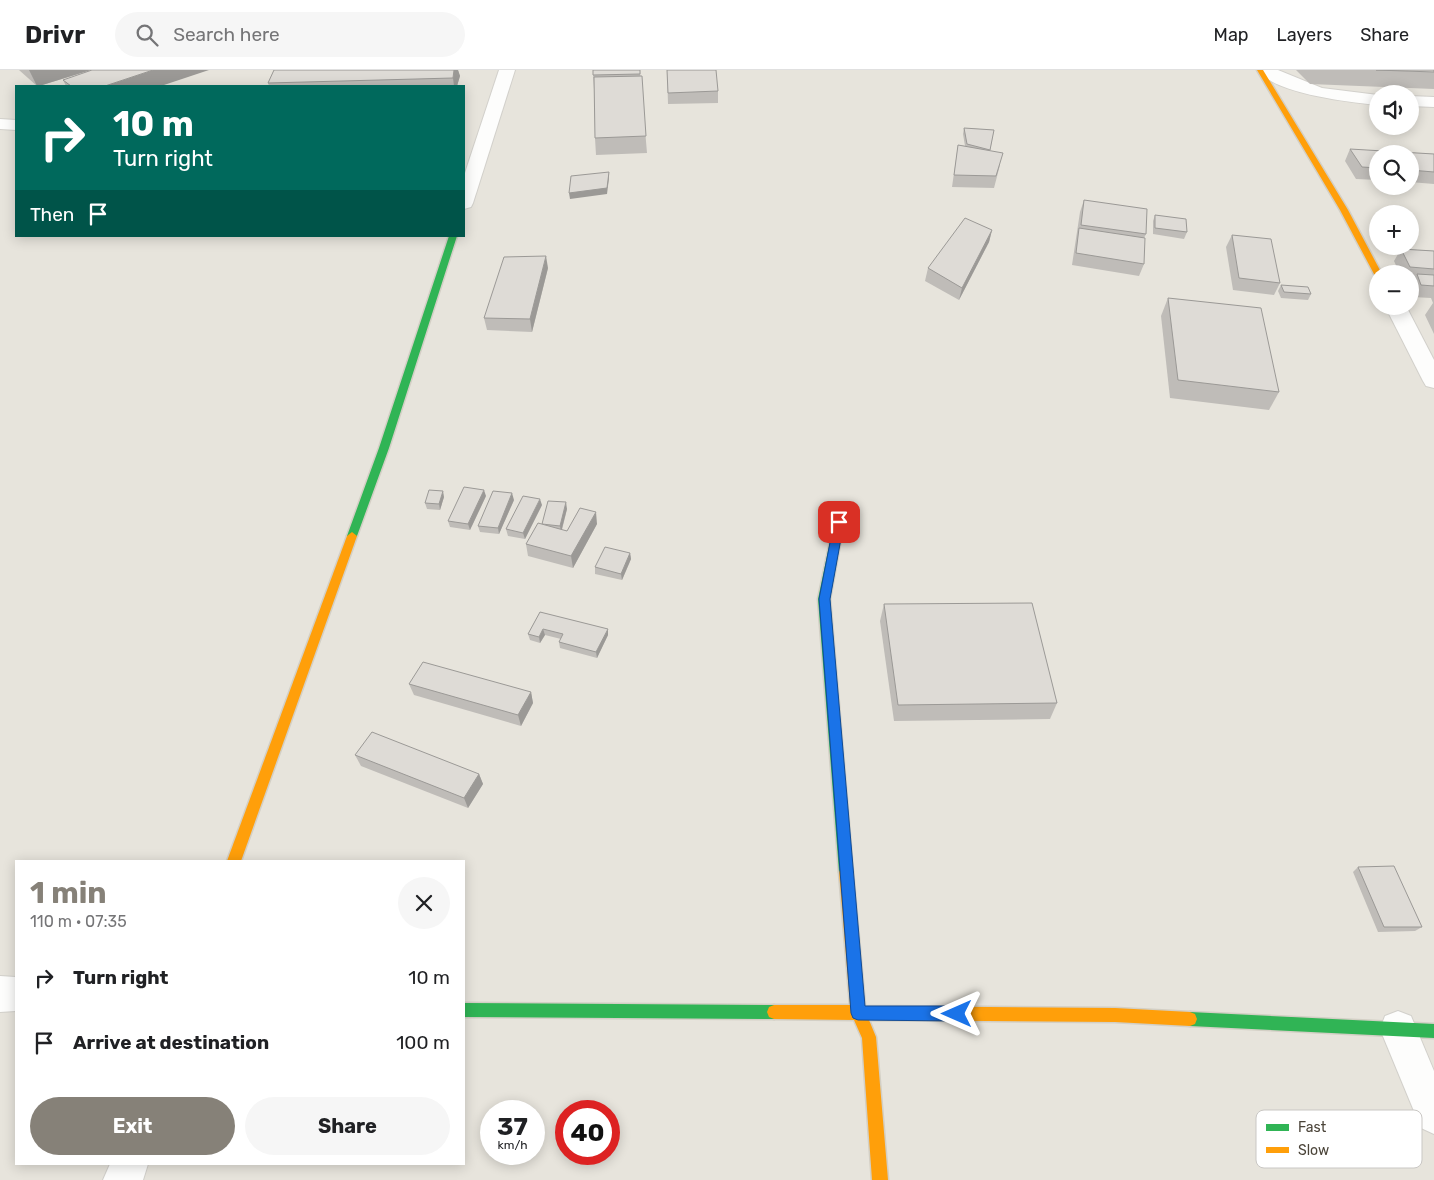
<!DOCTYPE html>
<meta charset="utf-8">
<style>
:root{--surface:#fff;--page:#f6f6f6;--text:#202124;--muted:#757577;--line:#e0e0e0;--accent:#868178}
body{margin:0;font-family:Rubik,sans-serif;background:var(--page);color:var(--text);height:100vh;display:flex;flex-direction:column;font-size:19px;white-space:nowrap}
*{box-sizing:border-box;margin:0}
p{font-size:16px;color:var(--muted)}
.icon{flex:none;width:28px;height:28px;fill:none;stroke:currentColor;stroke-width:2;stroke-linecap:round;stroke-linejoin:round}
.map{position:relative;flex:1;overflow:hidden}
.side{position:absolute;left:15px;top:790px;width:450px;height:305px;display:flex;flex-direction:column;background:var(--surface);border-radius:0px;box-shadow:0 2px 12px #0003}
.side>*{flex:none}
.hud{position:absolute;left:15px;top:15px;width:450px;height:152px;border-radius:0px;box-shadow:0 2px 12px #0003;background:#00695c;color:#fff;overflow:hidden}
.tools{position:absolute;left:1369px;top:15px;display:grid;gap:10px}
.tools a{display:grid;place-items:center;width:50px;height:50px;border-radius:50%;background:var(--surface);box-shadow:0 2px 12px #0003;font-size:25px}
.speed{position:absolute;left:480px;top:1030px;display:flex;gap:10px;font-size:25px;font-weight:700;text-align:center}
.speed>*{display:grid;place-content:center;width:65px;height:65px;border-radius:50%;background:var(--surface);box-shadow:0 2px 12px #0003;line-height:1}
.speed small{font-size:12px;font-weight:400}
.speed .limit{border:8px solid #d22;background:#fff;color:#111}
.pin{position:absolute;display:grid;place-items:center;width:42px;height:42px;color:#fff;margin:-21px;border-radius:10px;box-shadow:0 2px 8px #0006}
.me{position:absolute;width:55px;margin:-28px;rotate:270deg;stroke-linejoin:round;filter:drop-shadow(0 0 4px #0008)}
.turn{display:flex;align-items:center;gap:18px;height:105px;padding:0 15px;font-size:22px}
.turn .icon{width:65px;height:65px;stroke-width:2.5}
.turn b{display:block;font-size:35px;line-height:42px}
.then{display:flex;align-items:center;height:48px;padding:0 15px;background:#0003;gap:10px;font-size:19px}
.round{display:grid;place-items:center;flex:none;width:52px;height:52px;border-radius:26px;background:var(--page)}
.summary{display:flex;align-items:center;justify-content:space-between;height:85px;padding:0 15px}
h1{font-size:30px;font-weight:700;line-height:38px;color:var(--accent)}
.button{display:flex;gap:10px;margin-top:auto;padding:10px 15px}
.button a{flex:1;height:58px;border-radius:30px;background:var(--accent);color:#fff;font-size:20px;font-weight:700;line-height:58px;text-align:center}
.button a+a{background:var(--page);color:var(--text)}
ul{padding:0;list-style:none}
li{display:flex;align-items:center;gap:15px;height:65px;padding:0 15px}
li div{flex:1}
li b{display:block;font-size:19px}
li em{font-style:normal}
header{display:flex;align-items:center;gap:30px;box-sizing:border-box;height:70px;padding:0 25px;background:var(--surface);border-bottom:1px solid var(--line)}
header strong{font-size:24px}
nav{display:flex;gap:28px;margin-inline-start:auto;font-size:18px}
.search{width:350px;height:45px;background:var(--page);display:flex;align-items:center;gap:12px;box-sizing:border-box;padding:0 18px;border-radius:28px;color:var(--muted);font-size:19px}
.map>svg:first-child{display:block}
.residential{fill:#e7e4dc;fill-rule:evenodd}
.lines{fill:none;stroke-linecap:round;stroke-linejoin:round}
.street-casing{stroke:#d2d0cb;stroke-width:2}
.fast-casing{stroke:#d3cfc5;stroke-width:3}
.slow-casing{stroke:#d3cfc5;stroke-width:3}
.street{fill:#fdfdfc;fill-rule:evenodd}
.fast{fill:#30b455;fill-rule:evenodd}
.slow{fill:#ff9f0a;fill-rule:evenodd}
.wall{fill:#bfbcb8}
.shaded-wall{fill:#9b9996}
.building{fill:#dedbd6;stroke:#9b9996}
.route{fill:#1a73e8;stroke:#114b97}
.key{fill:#fff;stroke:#c9c7c4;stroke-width:1}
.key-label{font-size:14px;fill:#4b4439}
</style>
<header>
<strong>Drivr</strong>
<div class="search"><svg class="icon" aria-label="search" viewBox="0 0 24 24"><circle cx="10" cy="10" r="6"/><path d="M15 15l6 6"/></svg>Search here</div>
<nav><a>Map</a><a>Layers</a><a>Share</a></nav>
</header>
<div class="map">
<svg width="1434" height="1110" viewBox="0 0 1434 1110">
<rect width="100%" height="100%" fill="#f4f2ee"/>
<path class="residential" d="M0 0H1434V1110H0ZM16 16H464V166H16ZM1378 24H1410V56H1378ZM1378 84H1410V116H1378ZM1378 144H1410V176H1378ZM1378 204H1410V236H1378ZM16 791H464V1094H16ZM491 1041H534V1084H491ZM566 1041H609V1084H566Z"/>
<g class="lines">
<g class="street-casing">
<g id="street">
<polygon points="499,0 515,0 473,133 471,137 464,139 464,106"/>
<path d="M1258 0H1278L1322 18 1378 25V35C1350 32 1274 24 1258 0Z"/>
<polygon points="1410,26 1434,27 1434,37 1410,36"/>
<polygon points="0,49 16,50 16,60 0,59"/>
<polygon points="1385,236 1406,236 1434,290 1434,318 1426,316 1423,311"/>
<polygon points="0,906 16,907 16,941 0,942"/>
<polygon points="1398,941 1411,946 1434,1001 1434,1064 1421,1058 1380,959 1385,946"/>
<polygon points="110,1094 148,1094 143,1110 103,1110"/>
</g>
</g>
<g class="fast-casing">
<g id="fast">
<polygon points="449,166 457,166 389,378 357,466 352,470 348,469 347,466 379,378"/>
<polygon points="839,448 844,452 830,529 853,802 851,806 846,808 841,806 839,802 818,529 834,452"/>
<polygon points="464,933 774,935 779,937 781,942 779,947 774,949 464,947"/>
<polygon points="1190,942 1434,954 1434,968 1190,956 1185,954 1183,949 1185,944"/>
</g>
</g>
<g class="slow-casing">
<g id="slow">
<polygon points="1257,0 1263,0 1348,140 1382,204 1378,204 1378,206 1374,204 1340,140"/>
<polygon points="352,462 357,466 241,791 227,791 347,466"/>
<polygon points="846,796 851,798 853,802 865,936 1115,938 1190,942 1195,944 1197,949 1195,954 1190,956 1115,952 869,950 876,967 888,1110 872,1110 862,968 854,950 774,949 769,947 767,942 769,937 774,935 850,935 839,802 841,798"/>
</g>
</g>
<use href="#street" class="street"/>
<use href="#fast" class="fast"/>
<use href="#slow" class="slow"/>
</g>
<g class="wall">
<polygon points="19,0 91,0 39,16 37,16"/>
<polygon points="274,0 458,0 460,6 457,16 269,16 268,13"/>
<polygon points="640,0 647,83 596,85 595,68 594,19 593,5"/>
<polygon points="667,0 718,21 718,33 668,34"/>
<polygon points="1296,0 1434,0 1434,19 1310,14"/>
<polygon points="63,10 161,16 66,16"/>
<polygon points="964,58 994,60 990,81 1000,95 994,118 952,117 958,75 965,76 963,64"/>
<polygon points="1350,79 1434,84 1434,114 1410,112 1410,84 1378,84 1378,110 1356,109 1345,91"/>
<polygon points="1084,130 1146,164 1144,168 1144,194 1139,206 1072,195 1080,142"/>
<polygon points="1155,145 1187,162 1184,169 1153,164 1153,151"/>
<polygon points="992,160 989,172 959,230 925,211 928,198"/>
<polygon points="1232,165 1280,213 1274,225 1233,220 1226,177"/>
<polygon points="1401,179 1434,181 1434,264 1425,245 1433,233 1431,228 1413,227 1410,217 1413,210 1410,210 1410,204 1400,204 1394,191"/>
<polygon points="548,198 532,262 487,260 484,248"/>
<polygon points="1281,215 1311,224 1308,230 1281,228 1278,221"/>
<polygon points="1168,228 1279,322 1269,340 1170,328 1161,246"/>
<polygon points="486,426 470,460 450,457 448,451"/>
<polygon points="444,427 440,440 427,439 425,433"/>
<polygon points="514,430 499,464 480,462 478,456"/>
<polygon points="542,435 525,469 508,466 506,459"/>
<polygon points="567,439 562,460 567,461 597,454 573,498 528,486 526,474"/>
<polygon points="630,483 631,489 622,510 595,504 595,497"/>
<polygon points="884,534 1057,633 1050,649 894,651 880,551"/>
<polygon points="540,542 608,565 597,588 560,578 559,572 561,569 545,565 540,573 530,570 528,564"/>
<polygon points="409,614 531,622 533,633 521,656 414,625"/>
<polygon points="355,685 479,704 483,714 468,738 361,696"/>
<polygon points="1358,797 1422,857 1415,861 1378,862 1353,802"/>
</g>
<g class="shaded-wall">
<polygon points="29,0 91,0 39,16 37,16"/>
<polygon points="153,0 209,0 161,16 105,16"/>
<polygon points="454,0 458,0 460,6 457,16 454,16 453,8"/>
<polygon points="609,102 609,108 607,124 570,129 569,123"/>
<polygon points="992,160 989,172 959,230 962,218"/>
<polygon points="546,186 548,198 532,262 530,249"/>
<polygon points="484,420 486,426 470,460 468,454"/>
<polygon points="443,421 444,427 440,440 439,434"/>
<polygon points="512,423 514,430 499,464 498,458"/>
<polygon points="540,429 542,435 525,469 523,463"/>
<polygon points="566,432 567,439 561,462 560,456"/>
<polygon points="596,442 597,454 573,498 571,486"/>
<polygon points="630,483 631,489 622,510 621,504"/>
<polygon points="543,559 545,565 540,573 539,567"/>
<polygon points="608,559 608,565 597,588 596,582"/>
<polygon points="531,622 533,633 521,656 518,645"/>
<polygon points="479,704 483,714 468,738 464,728"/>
</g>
<g class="building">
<polygon points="92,0 153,0 105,16 71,16 63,10"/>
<polygon points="274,0 454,0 453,8 268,13"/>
<polygon points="593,0 640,0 640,4 593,5"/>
<polygon points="667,0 716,0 718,21 668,23"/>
<polygon points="1376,0 1434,0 1434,2"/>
<polygon points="642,6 646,66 595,68 594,7"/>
<polygon points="964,58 994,60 990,80 967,74"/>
<polygon points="958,75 1003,83 996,106 954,105"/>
<polygon points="1350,79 1434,84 1434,102 1410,100 1410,84 1378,84 1378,98 1362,97"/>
<polygon points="609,102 607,118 569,123 571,106"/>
<polygon points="1084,130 1147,139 1146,164 1081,155"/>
<polygon points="1155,145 1186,149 1187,162 1155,158"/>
<polygon points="965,148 992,160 962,218 928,198"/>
<polygon points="1079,158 1145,168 1144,194 1076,183"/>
<polygon points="1232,165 1271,169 1280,213 1239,208"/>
<polygon points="1401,179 1434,181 1434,199 1410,197"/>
<polygon points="546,186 530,249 484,248 504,187"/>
<polygon points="1417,204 1434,205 1434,216 1421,215"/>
<polygon points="1281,215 1308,217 1311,224 1284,222"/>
<polygon points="1168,228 1261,238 1279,322 1178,310"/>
<polygon points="464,417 484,420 468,454 448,451"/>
<polygon points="429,420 443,421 439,434 425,433"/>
<polygon points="493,421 512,423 498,458 478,456"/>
<polygon points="523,426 540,429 523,463 506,459"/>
<polygon points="548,431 566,432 560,456 542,454"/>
<polygon points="580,438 596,442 571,486 526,474 538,453 567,461"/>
<polygon points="605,477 630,483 621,504 595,497"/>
<polygon points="1032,533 1057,633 898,635 884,534"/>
<polygon points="540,542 608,559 596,582 559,572 563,564 543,559 539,567 528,564"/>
<polygon points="423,592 531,622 518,645 409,614"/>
<polygon points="372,662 479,704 464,728 355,685"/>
<polygon points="1394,796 1422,857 1384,857 1358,797"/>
</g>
<polygon class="route" points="839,448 844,452 830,529 865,936 957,936 962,939 964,944 962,949 957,951 858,950 853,948 851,943 819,529 834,452"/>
<rect x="1256" y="1040" width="166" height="58" rx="8" class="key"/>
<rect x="1266" y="1054" width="23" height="7" fill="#30b455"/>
<rect x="1266" y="1077" width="23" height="6" fill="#ff9f0a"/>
<g class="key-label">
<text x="1298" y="1062">Fast</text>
<text x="1298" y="1085">Slow</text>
</g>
</svg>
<div class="tools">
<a><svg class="icon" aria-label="sound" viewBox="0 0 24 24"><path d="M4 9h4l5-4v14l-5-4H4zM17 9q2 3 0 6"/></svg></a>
<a><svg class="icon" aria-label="search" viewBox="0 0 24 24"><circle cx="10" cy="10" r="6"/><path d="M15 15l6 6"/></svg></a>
<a>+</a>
<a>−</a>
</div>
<div class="speed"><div>37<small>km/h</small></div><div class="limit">40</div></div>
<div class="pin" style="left:839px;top:452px;background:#d93025"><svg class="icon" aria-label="arrive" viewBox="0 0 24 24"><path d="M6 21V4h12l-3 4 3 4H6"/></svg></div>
<svg class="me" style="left:957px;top:944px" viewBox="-20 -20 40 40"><path d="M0-17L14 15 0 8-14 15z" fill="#1a73e8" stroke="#fff" stroke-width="4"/></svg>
<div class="hud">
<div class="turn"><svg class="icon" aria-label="right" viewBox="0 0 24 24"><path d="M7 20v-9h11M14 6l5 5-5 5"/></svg><div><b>10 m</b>Turn right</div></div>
<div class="then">Then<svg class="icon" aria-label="arrive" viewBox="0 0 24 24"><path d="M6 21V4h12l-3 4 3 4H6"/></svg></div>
</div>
<section class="side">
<div class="summary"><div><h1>1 min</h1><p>110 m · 07:35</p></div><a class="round"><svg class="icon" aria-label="close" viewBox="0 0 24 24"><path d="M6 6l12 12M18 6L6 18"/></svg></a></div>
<ul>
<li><svg class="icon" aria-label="right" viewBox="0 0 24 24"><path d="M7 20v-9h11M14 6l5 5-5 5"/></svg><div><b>Turn right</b></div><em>10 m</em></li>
<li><svg class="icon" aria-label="arrive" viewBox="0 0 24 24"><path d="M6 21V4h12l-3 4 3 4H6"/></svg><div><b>Arrive at destination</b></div><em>100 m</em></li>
</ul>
<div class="button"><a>Exit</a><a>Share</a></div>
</section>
</div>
